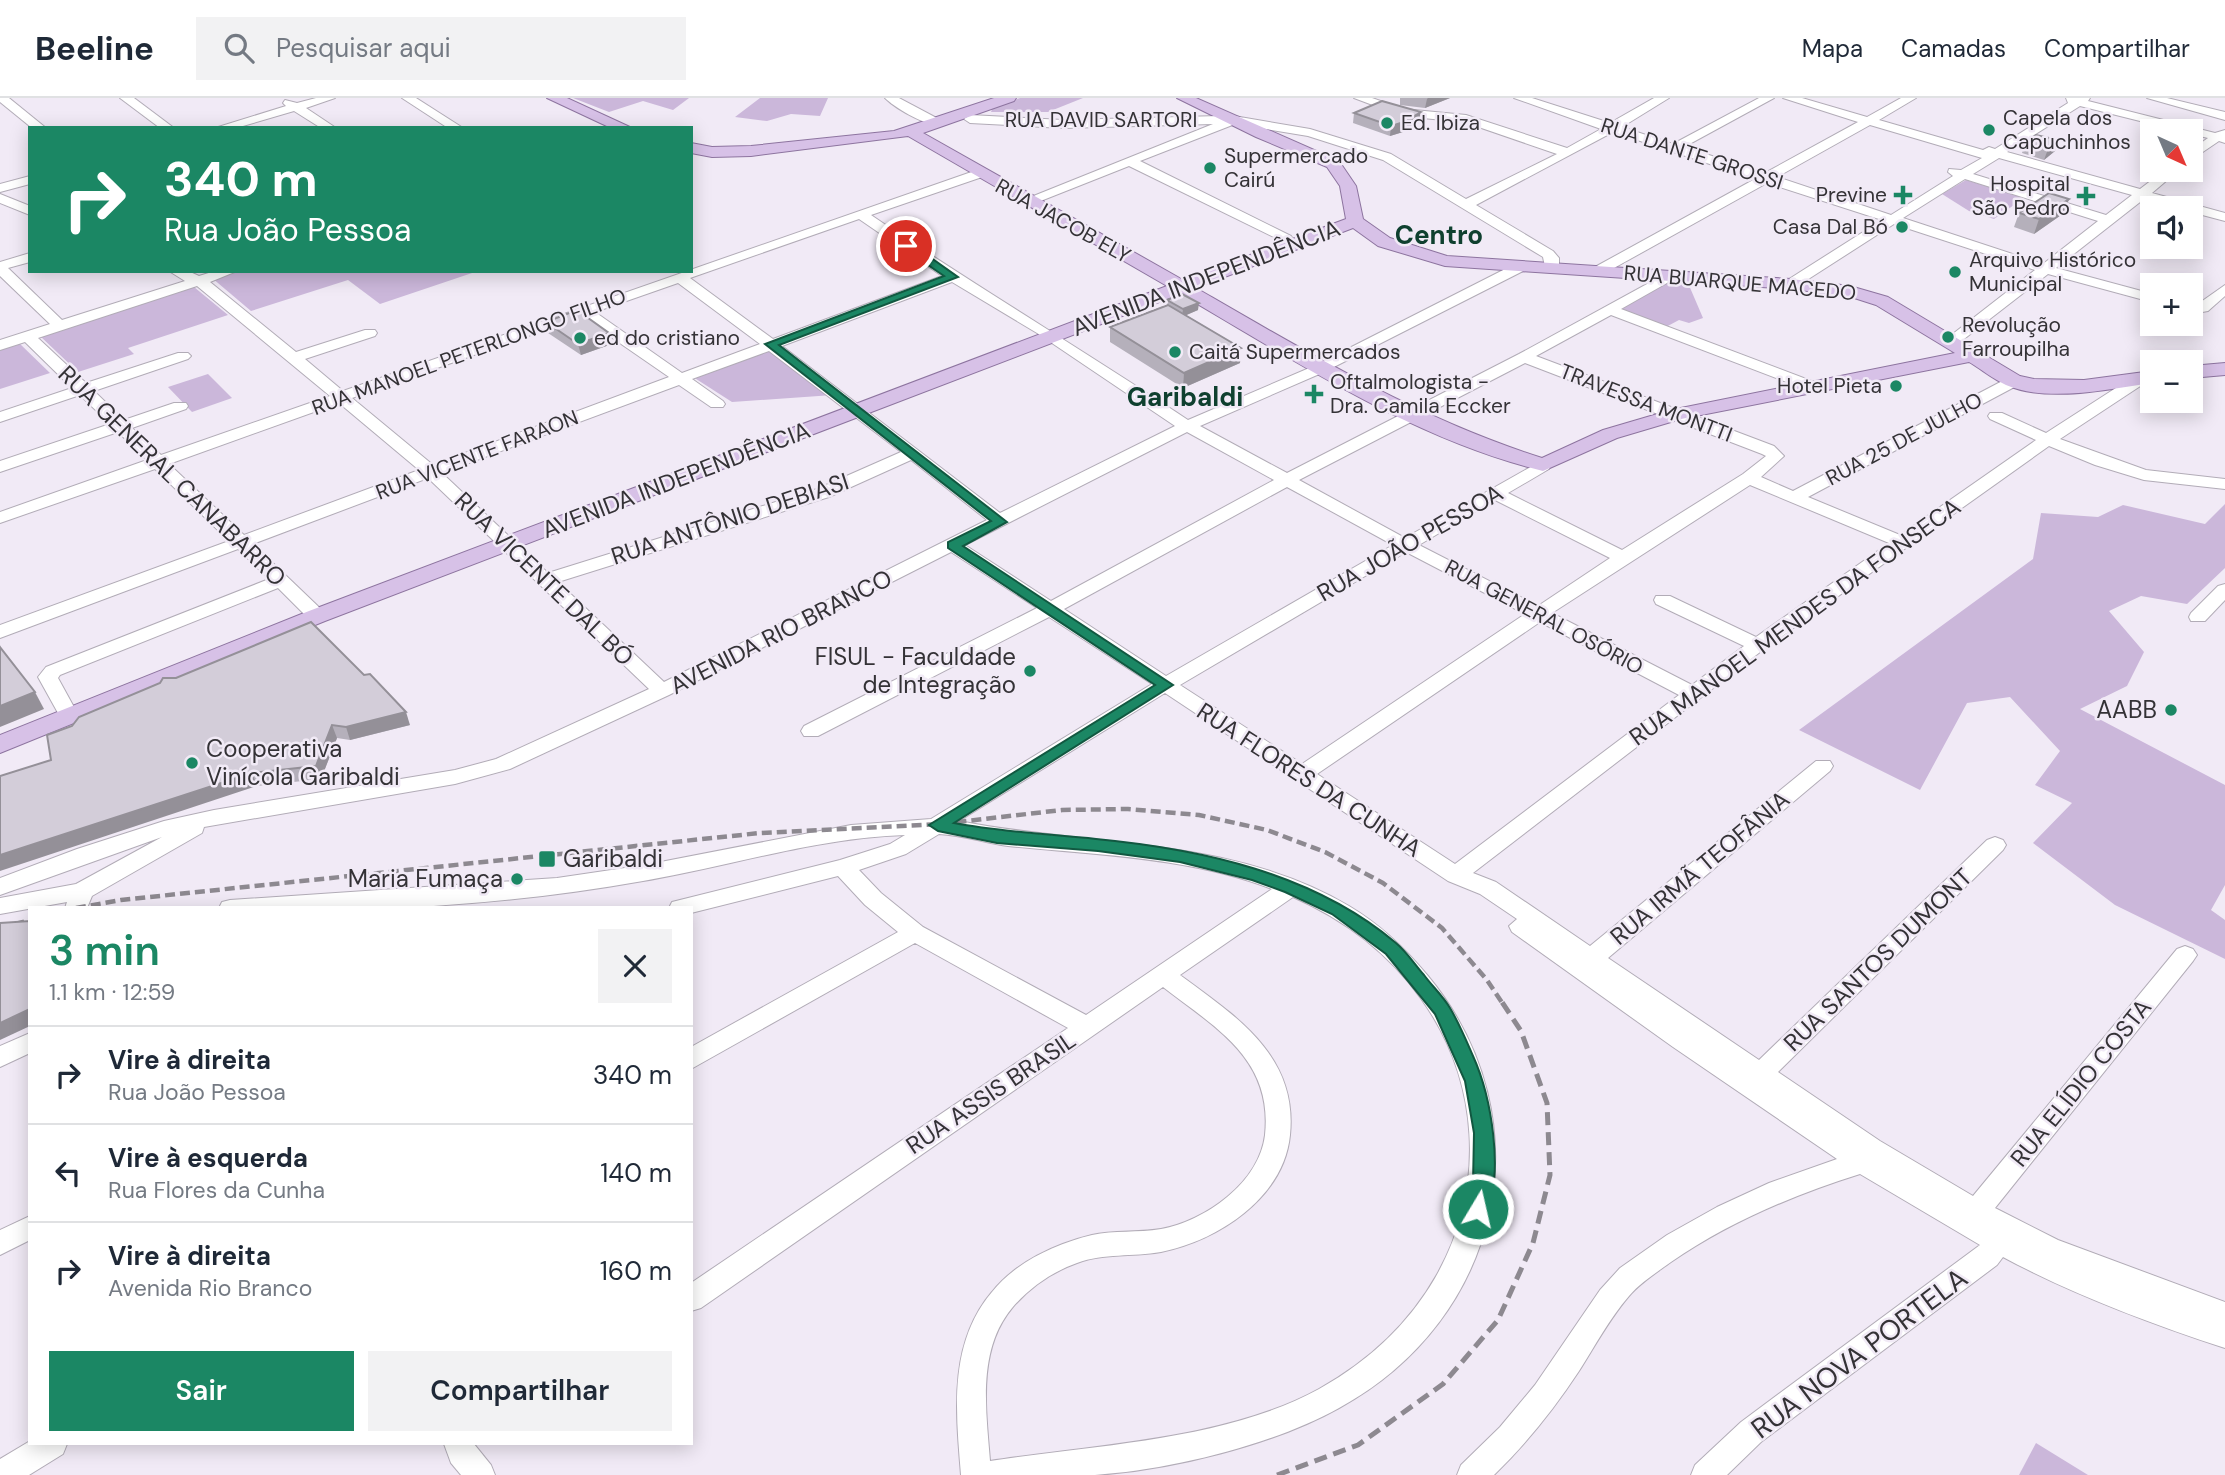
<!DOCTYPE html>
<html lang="pt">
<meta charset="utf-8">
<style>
:root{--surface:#fff;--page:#f2f2f3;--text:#1f2937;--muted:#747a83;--line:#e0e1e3;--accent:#1b8764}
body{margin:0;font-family:"DM Sans",sans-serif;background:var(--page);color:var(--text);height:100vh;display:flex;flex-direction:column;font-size:26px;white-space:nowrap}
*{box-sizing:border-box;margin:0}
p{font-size:23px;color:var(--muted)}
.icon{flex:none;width:38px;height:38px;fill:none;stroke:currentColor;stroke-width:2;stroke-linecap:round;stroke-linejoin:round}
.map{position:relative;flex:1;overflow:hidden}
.drawer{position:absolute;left:28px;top:808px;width:665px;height:539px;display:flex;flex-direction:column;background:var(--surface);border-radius:0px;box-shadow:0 4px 18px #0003}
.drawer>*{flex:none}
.hud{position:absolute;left:28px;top:28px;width:665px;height:147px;border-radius:0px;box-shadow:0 4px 18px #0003;background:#1b8764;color:#fff;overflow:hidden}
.needle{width:46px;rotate:136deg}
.controls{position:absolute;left:2140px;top:21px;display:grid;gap:14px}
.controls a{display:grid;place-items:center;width:63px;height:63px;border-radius:0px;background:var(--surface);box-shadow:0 4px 18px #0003;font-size:35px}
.pin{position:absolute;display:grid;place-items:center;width:60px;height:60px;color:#fff;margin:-30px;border:4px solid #fff;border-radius:50%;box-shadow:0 2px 7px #0007}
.me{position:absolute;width:77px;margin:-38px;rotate:9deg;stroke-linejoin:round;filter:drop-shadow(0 0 5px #0008)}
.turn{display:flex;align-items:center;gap:24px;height:147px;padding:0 21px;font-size:32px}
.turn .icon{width:91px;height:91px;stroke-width:2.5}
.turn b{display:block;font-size:49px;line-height:60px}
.round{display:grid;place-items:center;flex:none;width:74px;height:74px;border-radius:0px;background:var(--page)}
.overview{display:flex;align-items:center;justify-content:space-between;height:119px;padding:0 21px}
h1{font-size:42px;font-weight:600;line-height:52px;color:var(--accent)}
.action{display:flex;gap:14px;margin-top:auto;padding:14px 21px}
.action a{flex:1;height:80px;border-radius:0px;background:var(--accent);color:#fff;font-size:28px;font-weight:600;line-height:80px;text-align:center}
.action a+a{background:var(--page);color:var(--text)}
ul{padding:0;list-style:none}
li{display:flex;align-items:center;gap:21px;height:98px;padding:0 21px;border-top:2px solid var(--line)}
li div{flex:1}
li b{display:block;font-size:26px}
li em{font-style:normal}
header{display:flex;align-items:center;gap:42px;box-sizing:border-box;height:98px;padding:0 35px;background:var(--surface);border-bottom:2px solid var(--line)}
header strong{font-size:33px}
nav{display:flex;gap:38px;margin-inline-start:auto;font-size:24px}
.search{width:490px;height:63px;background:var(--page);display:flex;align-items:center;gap:18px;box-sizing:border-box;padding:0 24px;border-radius:0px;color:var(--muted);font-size:26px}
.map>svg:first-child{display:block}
.green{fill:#cbb7da}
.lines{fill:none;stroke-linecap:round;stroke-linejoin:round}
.minor-casing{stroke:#b2acb7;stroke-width:2}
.major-casing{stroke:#8d749f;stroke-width:2}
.minor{fill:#fff;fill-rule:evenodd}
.major{fill:#d7c1e7;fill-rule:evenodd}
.rail-far1{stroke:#8d8990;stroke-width:4.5;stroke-dasharray:10 5;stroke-linecap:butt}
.rail{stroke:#8d8990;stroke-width:5;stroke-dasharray:13 7;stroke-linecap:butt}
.wall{fill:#b5b0bb}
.shaded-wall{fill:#949098}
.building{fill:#d3cdd9;stroke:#949098;stroke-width:2}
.route{fill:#1b8764;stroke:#125841;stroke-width:2}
.poi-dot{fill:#1b8764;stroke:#f1eaf6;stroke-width:2.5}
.labels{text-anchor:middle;stroke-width:5;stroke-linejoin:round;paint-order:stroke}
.far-poi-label{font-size:21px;fill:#343236;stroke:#f1eaf6;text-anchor:start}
.far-street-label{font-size:21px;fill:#343236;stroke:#f1eaf6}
.street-label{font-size:24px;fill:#343236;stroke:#f1eaf6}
.poi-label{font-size:24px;fill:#343236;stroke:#f1eaf6;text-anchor:end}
.far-district-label{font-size:26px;font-weight:bold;fill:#0f402f;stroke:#f1eaf6}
.near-street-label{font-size:28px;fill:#343236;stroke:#f1eaf6}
</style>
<header>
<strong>Beeline</strong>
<div class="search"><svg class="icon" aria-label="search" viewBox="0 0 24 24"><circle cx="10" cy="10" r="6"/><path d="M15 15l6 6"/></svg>Pesquisar aqui</div>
<nav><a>Mapa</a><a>Camadas</a><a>Compartilhar</a></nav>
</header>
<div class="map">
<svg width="2225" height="1377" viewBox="0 0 2225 1377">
<rect width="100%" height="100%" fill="#f1eaf6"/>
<g class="green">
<polygon points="573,0 689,0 673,12 643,3 609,14"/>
<polygon points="760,0 828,0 820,18 791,16 767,23 735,19"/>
<polygon points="1020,0 1083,0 1048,14 991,14 993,9"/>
<polygon points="1966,82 2024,100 1994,121 1969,113 1942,96"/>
<polygon points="235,173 478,173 380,206 348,182 251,213 212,180"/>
<polygon points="1665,184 1688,185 1703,220 1689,225 1679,222 1664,230 1614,211"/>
<polygon points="194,189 228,217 128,250 134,256 78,274 40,238"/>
<polygon points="19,245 50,275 0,291 0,251"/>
<polygon points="769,249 833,297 732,304 693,279"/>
<polygon points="208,276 232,300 192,314 168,289"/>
<polygon points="2225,406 2225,470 2187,506 2141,498 2109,513 2144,554 2127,588 2080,611 2225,687 2225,787 2211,812 2225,822 2225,861 2115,807 2033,745 2072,705 2035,687 2060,653 2010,599 1967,605 1920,692 1799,632 2033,461 2041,415 2098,419 2123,407 2205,426"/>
<polygon points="2036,1345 2088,1377 2019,1377"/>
</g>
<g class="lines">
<g class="minor-casing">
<g id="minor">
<polygon points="0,0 9,0 46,30 32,30 0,4"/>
<polygon points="120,0 134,0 174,30 160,30"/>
<polygon points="316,0 335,0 306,10 336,30 321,30 294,13 236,30 215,30 286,8 283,5 285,2 297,5"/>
<polygon points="402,0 416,0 463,30 448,30"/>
<path d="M885 0H899L946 25C934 34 895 10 885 0Z"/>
<path d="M1354 0H1372L1404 11 1466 17 1567 50 1601 31 1514 0H1532L1610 25 1654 0H1669L1622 29 1673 46 1759 0H1774L1684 49 1765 75 1858 24 1783 0H1802L1867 19 1901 0H1916L1879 22 1983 52 1989 49 1995 51 2068 5 2066 0H2090L2088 3 2215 35 2225 32V45L2219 43 2191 62V52L2208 40 2191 36V33H2180L2080 8 2007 54 2140 91 2165 72H2179L2152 95 2225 115V123L2191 114V110H2179L2144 101 2056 170 2149 195 2151 198 2149 201 2144 202 2048 176 1955 248H1945L1942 245 1945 242 2035 172 1894 126 1796 189H1786V183L1882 122 1767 85 1605 175H1595V169L1755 81 1613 34 1476 107 1553 153 1559 160V169L1552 173 1545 169 1543 159 1383 62 1308 38 1235 26 1140 63 1291 138 1293 141 1286 145 1129 68 1033 106H1023L1021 103 1213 26 1063 30 970 25 964 21 970 17 1063 22 1220 18 1225 21 1234 18 1310 31 1391 56 1466 101 1557 56 1464 24 1402 18ZM1870 27 1982 60 1961 72 1949 71 1948 74 1953 78 1891 117 1777 79ZM1999 60 2132 97 2106 117 1973 76ZM1965 81 2098 123 2043 166 1903 120Z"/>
<polygon points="2147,0 2167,0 2225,14 2225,22"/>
<path d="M980 71 986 75 985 78 871 117C975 188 1083 252 1188 322L1314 268 1517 165H1527V171L1324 274 1200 328 1287 375 1519 256 1669 174 1676 178 1674 181 1621 211 1822 287 1824 290 1822 293H1810L1611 217 1536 258 1774 348 1784 358 1761 379 1793 393 2008 280H2020L2022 283 2020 286 1808 399 1900 437 2036 342 1990 321 1988 318 1990 315H2002L2046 335 2136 277H2148L2150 280 2148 283 2060 341 2146 372 2225 381V391L2144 382 2095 367 2049 348 1764 551 1473 775 1496 784 1590 848 1816 663H1830L1833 668 1830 673 1608 860 1759 962 1987 742 1995 739 2003 742 2006 747 2003 752 1778 974 1880 1043 1973 1098 2177 851 2185 848 2193 851 2197 857 2193 863 1995 1110 2058 1142 2225 1204V1250C2149 1225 2074 1197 2003 1159L1997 1167 1761 1344 1727 1377H1691L1695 1367 1741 1324 1980 1147 1860 1076C1793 1097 1729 1124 1671 1164 1656 1175 1641 1184 1629 1198 1609 1221 1595 1248 1579 1273 1554 1311 1526 1346 1494 1377H1457L1461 1367 1500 1329 1535 1287 1600 1192 1620 1170 1667 1137 1717 1109 1769 1085 1837 1061 1673 949 1512 834 1509 828 1517 821 1480 796 1448 783 1165 595 959 723C1089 749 1231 738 1349 808 1381 827 1405 850 1428 878 1547 1022 1502 1221 1339 1310 1273 1347 1170 1372 1095 1377 1051 1377 1005 1377 961 1377 956 1314 948 1246 992 1194 1016 1164 1055 1146 1092 1137 1114 1132 1138 1135 1161 1131 1205 1123 1259 1085 1265 1037 1273 961 1216 930 1163 889L701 1210 691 1213V1185L1068 930 915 845 691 971V949L898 834 865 807 838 778 691 815V810H669L672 804 840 762 890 746 905 737C816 740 730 768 643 783 509 807 355 817 219 810L222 804 230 802 557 780 645 767 851 727 931 721 1152 586 1049 519 818 638H804L801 633 804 628 1037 510 951 454 669 597 510 671 455 686 204 729 202 735 92 798 87 810H65L67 804 0 816V800L76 786 162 739 0 797V780L77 751 164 723 214 712 455 672 496 661 649 591 428 380 253 446 324 514 326 518 324 522H310L278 490 60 577 58 580 75 611 72 615H58L38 579 46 569 269 481 238 451 0 540V527L229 443 155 371 0 425V414L147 362 118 334 0 374V363L110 326 80 297 0 324V314L72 290 25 244 0 252V242L50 226 0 178V164L30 155V164L8 170 62 222 185 183 169 173H188L199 178 215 173H237L210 184 296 254 365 232H375L377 235 375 238 305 261 343 293ZM859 121 942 178 773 241 690 180ZM952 184 1037 235 1175 328 1000 415 782 248ZM678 185 760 246 682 275 595 214ZM197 188 330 298 161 357 132 330 186 311 188 308 186 305H174L124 322 94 293 188 261 191 258 188 255H178L86 285 38 240ZM582 219 669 279 433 367 352 300ZM769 253 901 354 817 391 548 475 442 375 679 287 711 309H723L725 306 723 303 692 281ZM1525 265 1762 356 1766 358 1743 376 1622 452 1508 395 1549 371 1551 367 1543 362 1405 440 1299 382ZM339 305 419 372 244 437 169 366ZM1187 334 1274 382 1051 503 965 447ZM911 362 987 422 664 584 558 484 829 399ZM1750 387 1889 445 1756 539 1670 498H1656L1654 502 1656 506 1744 548 1692 587 1552 515ZM1287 389 1393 447 1166 578 1064 511ZM1495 402 1610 460 1538 508 1419 447ZM1406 454 1525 516 1302 666 1180 587ZM1540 524 1679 597 1455 766 1317 676ZM939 736C963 737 985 745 1008 748 1096 757 1189 759 1272 791L1086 917 923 829 881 795 859 772 906 756ZM1293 799C1515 896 1533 1172 1319 1291 1227 1342 1093 1347 990 1363 986 1312 977 1252 1012 1210 1029 1190 1052 1174 1077 1165 1104 1155 1133 1159 1161 1154 1217 1143 1284 1100 1290 1037 1298 958 1237 919 1180 877Z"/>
<polygon points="30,78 30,86 0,94 0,86"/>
<polygon points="0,96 30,108 30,117 0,105"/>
<polygon points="2225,187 2225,198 2208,213 2191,216 2191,208 2198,206"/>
<polygon points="2225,486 2225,502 2205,523 2191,523 2189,519 2191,515 2218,488"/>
<polygon points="30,935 30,955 0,969 0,948"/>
<polygon points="30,1118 30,1142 0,1157 0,1132"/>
<polygon points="30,1343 30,1346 67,1346 63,1356 29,1377 0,1377 0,1361"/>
<polygon points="444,1346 474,1346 491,1367 495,1377 461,1377 451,1365"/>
</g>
</g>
<g class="major-casing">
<g id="major">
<polygon points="547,0 567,0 632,30 611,30"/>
<path d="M994 0H1016L1014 3 923 35 1183 182 1346 121 1340 88 1327 69 1256 39 1177 0H1196L1339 63 1356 88 1363 121 1390 140 1447 158 1791 181 1850 188 1888 199 2020 278 2034 281 2084 282 2152 273V285C2110 291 2047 305 2006 287 1993 281 1981 271 1969 264L1681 321 1617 340 1543 373C1412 341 1296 263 1180 196L325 523 0 655V637L309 513 1167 188 908 38 751 58 712 59 691 55V45L712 49 751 48 894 33ZM1353 130 1378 148 1445 168 1791 191 1848 198 1876 207 1955 255 1671 312 1603 332 1542 360C1417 320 1308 255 1196 190Z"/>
<polygon points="2225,265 2225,277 2191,280 2191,268"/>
</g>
</g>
<use href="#minor" class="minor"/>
<use href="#major" class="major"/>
<g class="rail-far1">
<polyline points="76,810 121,802 760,735 940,726 1062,712 1128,711 1199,717 1267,732 1325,754 1383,785 1442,830 1487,882 1503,906"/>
<polyline points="0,830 30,822"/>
</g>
<polyline class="rail" points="1277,1377 1358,1347 1443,1286 1498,1222 1533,1145 1550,1077 1547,1005 1521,933 1502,904"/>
</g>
<g class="wall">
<polygon points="1400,0 1450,0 1425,10 1400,7"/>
<polygon points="1354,15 1420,24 1403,34 1390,38 1353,25"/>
<polygon points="2025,45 2055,53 2044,62 2022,55"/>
<polygon points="2069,101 2064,115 2034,136 2014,129 2019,115"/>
<polygon points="1167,202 1198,212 1186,217 1241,250 1240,265 1183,290 1110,244 1110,229 1166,207"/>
<polygon points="546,224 612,246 581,257 548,235"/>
<polygon points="410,627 350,642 337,640 321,681 257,688 51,662 72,628"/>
</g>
<g class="shaded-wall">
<polygon points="1428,0 1450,0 1425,10 1427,1"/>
<polygon points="1421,14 1420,24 1403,34 1390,38 1391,28"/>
<polygon points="2058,42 2055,53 2044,62 2048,51"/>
<polygon points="2069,101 2064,115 2034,136 2039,121"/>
<polygon points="1199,205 1198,212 1182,219 1183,211"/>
<polygon points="609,235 612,246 581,257 578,246"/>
<polygon points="1241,250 1240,265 1183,290 1184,275"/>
<polygon points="35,594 44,611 0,629 0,608"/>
<polygon points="406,614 410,627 350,642 346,629"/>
<polygon points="332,627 337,640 321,681 316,668"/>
<polygon points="252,675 257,688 0,773 0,757"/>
<polygon points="30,911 30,928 0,942 0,925"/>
</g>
<g class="building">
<polygon points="1382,3 1421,14 1404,24 1391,28 1354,15"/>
<polygon points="2036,37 2058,42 2048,51 2025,45"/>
<polygon points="2049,95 2069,101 2039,121 2019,115"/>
<polygon points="1182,196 1199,205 1183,211 1167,202"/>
<polygon points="1168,207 1241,250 1184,275 1110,229"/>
<polygon points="577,212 609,235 578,246 546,224"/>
<polygon points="311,524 364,577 370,576 406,614 346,629 332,627 316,668 252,675 0,757 0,678 51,662 47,637 72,628 79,619 160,585 163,580 176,580"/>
<polygon points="0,549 35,594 0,608"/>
<polygon points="30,823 30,911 0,925 0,825"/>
</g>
<path class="route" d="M903 145H910L958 179 779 247 1007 424 963 448 1173 587 954 725C1001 734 1048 736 1096 741 1201 751 1313 775 1396 845 1407 854 1415 867 1424 877 1432 888 1443 898 1450 910 1459 925 1466 942 1473 958 1491 998 1505 1076 1485 1117L1478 1120 1471 1117 1468 1111 1473 1086 1474 1035 1465 983 1435 916 1386 856 1332 816 1285 794 1252 782 1180 764 1098 753 997 745 938 733 929 727 1155 587 948 450V444L991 423 765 246 944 178 903 150Z"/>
<g class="poi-dot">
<circle cx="1387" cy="25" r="7"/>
<circle cx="1989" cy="32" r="7"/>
<circle cx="1210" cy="70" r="7"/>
<path d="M1899.5 86.5h7v7h7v7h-7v7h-7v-7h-7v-7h7z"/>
<path d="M2082.5 87.5h7v7h7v7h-7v7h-7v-7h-7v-7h7z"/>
<circle cx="1902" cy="129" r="7"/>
<circle cx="1955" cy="174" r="7"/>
<circle cx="1948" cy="239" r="7"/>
<circle cx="580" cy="240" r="7"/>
<circle cx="1175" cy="254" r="7"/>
<circle cx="1896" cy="288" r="7"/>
<path d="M1310.5 285.5h7v7h7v7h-7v7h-7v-7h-7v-7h7z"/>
<circle cx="1030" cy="573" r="7"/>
<circle cx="2171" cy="612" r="7"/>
<circle cx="192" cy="665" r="7"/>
<rect x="538" y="752" width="18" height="18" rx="3.5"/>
<circle cx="517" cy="781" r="7"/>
</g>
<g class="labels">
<g class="far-poi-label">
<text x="2003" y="27">Capela dos<tspan x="2003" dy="24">Capuchinhos</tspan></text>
<text x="1401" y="32">Ed. Ibiza</text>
<text x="1224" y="65">Supermercado<tspan x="1224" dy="24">Cairú</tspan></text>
<text x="2070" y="93" text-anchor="end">Hospital<tspan x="2070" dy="24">São Pedro</tspan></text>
<text x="1887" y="104" text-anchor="end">Previne</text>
<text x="1888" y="136" text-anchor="end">Casa Dal Bó</text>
<text x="1969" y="169">Arquivo Histórico<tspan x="1969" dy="24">Municipal</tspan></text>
<text x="1962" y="234">Revolução<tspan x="1962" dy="24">Farroupilha</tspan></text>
<text x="594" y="247">ed do cristiano</text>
<text x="1189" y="261">Caitá Supermercados</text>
<text x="1330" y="291">Oftalmologista -<tspan x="1330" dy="24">Dra. Camila Eccker</tspan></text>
<text x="1882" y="295" text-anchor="end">Hotel Pieta</text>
</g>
<g class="far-street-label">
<text x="1101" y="29">RUA DAVID SARTORI</text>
<text transform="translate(1692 56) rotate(18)" y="7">RUA DANTE GROSSI</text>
<text transform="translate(1063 123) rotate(29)" y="7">RUA JACOB ELY</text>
<text transform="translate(1740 185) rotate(5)" y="7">RUA BUARQUE MACEDO</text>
<text transform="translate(469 254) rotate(-20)" y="7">RUA MANOEL PETERLONGO FILHO</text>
<text transform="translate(1646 305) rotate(21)" y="7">TRAVESSA MONTTI</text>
<text transform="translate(1904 341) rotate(-28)" y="7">RUA 25 DE JULHO</text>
<text transform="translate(477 357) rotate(-21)" y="7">RUA VICENTE FARAON</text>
<text transform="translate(1544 519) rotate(28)" y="7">RUA GENERAL OSÓRIO</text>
</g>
<g class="street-label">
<text transform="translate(1206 180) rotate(-21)" y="8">AVENIDA INDEPENDÊNCIA</text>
<text transform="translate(172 378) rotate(44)" y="8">RUA GENERAL CANABARRO</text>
<text transform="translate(676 382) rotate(-21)" y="8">AVENIDA INDEPENDÊNCIA</text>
<text transform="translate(730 421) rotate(-18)" y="8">RUA ANTÔNIO DEBIASI</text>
<text transform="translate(1410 445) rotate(-30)" y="8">RUA JOÃO PESSOA</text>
<text transform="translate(544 481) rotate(44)" y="8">RUA VICENTE DAL BÓ</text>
<text transform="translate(1795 524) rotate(-36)" y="8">RUA MANOEL MENDES DA FONSECA</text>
<text transform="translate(781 534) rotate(-27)" y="8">AVENIDA RIO BRANCO</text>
<text transform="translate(1309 682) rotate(33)" y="8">RUA FLORES DA CUNHA</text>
<text transform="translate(1700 770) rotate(-40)" y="8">RUA IRMÃ TEOFÂNIA</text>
<text transform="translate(1878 862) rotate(-44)" y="8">RUA SANTOS DUMONT</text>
<text transform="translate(2081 985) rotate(-51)" y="8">RUA ELÍDIO COSTA</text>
<text transform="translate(991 995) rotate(-34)" y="8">RUA ASSIS BRASIL</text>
</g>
<g class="poi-label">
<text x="1016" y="567">FISUL - Faculdade<tspan x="1016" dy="28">de Integração</tspan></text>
<text x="2157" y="620">AABB</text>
<text x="206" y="659" text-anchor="start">Cooperativa<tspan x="206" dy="28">Vinícola Garibaldi</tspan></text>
<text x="563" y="769" text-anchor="start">Garibaldi</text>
<text x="503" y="789">Maria Fumaça</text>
</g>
<g class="far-district-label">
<text x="1439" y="146">Centro</text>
<text x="1185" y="308">Garibaldi</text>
</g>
<g class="near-street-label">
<text transform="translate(1859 1255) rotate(-37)" y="10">RUA NOVA PORTELA</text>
</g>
</g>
</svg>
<div class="controls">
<a><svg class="needle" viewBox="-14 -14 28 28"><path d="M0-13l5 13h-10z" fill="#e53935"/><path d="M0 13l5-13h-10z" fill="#747a83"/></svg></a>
<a><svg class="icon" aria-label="sound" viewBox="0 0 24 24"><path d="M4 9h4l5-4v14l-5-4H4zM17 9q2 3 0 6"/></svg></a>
<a>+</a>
<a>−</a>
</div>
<div class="pin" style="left:906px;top:148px;background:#d93025"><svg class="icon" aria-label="arrive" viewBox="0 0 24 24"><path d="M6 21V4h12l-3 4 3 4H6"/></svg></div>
<svg class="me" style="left:1478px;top:1111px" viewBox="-20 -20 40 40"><circle r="17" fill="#1b8764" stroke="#fff" stroke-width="3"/><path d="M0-11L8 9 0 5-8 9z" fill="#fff"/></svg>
<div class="hud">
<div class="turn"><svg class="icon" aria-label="right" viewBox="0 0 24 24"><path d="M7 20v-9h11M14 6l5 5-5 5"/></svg><div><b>340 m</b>Rua João Pessoa</div></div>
</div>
<section class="drawer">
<div class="overview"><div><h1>3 min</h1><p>1.1 km · 12:59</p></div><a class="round"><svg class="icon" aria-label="close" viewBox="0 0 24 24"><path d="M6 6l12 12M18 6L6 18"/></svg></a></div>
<ul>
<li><svg class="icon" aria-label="right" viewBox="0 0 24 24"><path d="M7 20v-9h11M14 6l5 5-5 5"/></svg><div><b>Vire à direita</b><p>Rua João Pessoa</p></div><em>340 m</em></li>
<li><svg class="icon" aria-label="left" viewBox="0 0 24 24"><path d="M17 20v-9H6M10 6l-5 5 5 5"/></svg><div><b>Vire à esquerda</b><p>Rua Flores da Cunha</p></div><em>140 m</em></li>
<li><svg class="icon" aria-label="right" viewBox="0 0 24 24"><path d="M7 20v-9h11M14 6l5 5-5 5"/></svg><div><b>Vire à direita</b><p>Avenida Rio Branco</p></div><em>160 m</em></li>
</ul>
<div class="action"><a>Sair</a><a>Compartilhar</a></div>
</section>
</div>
